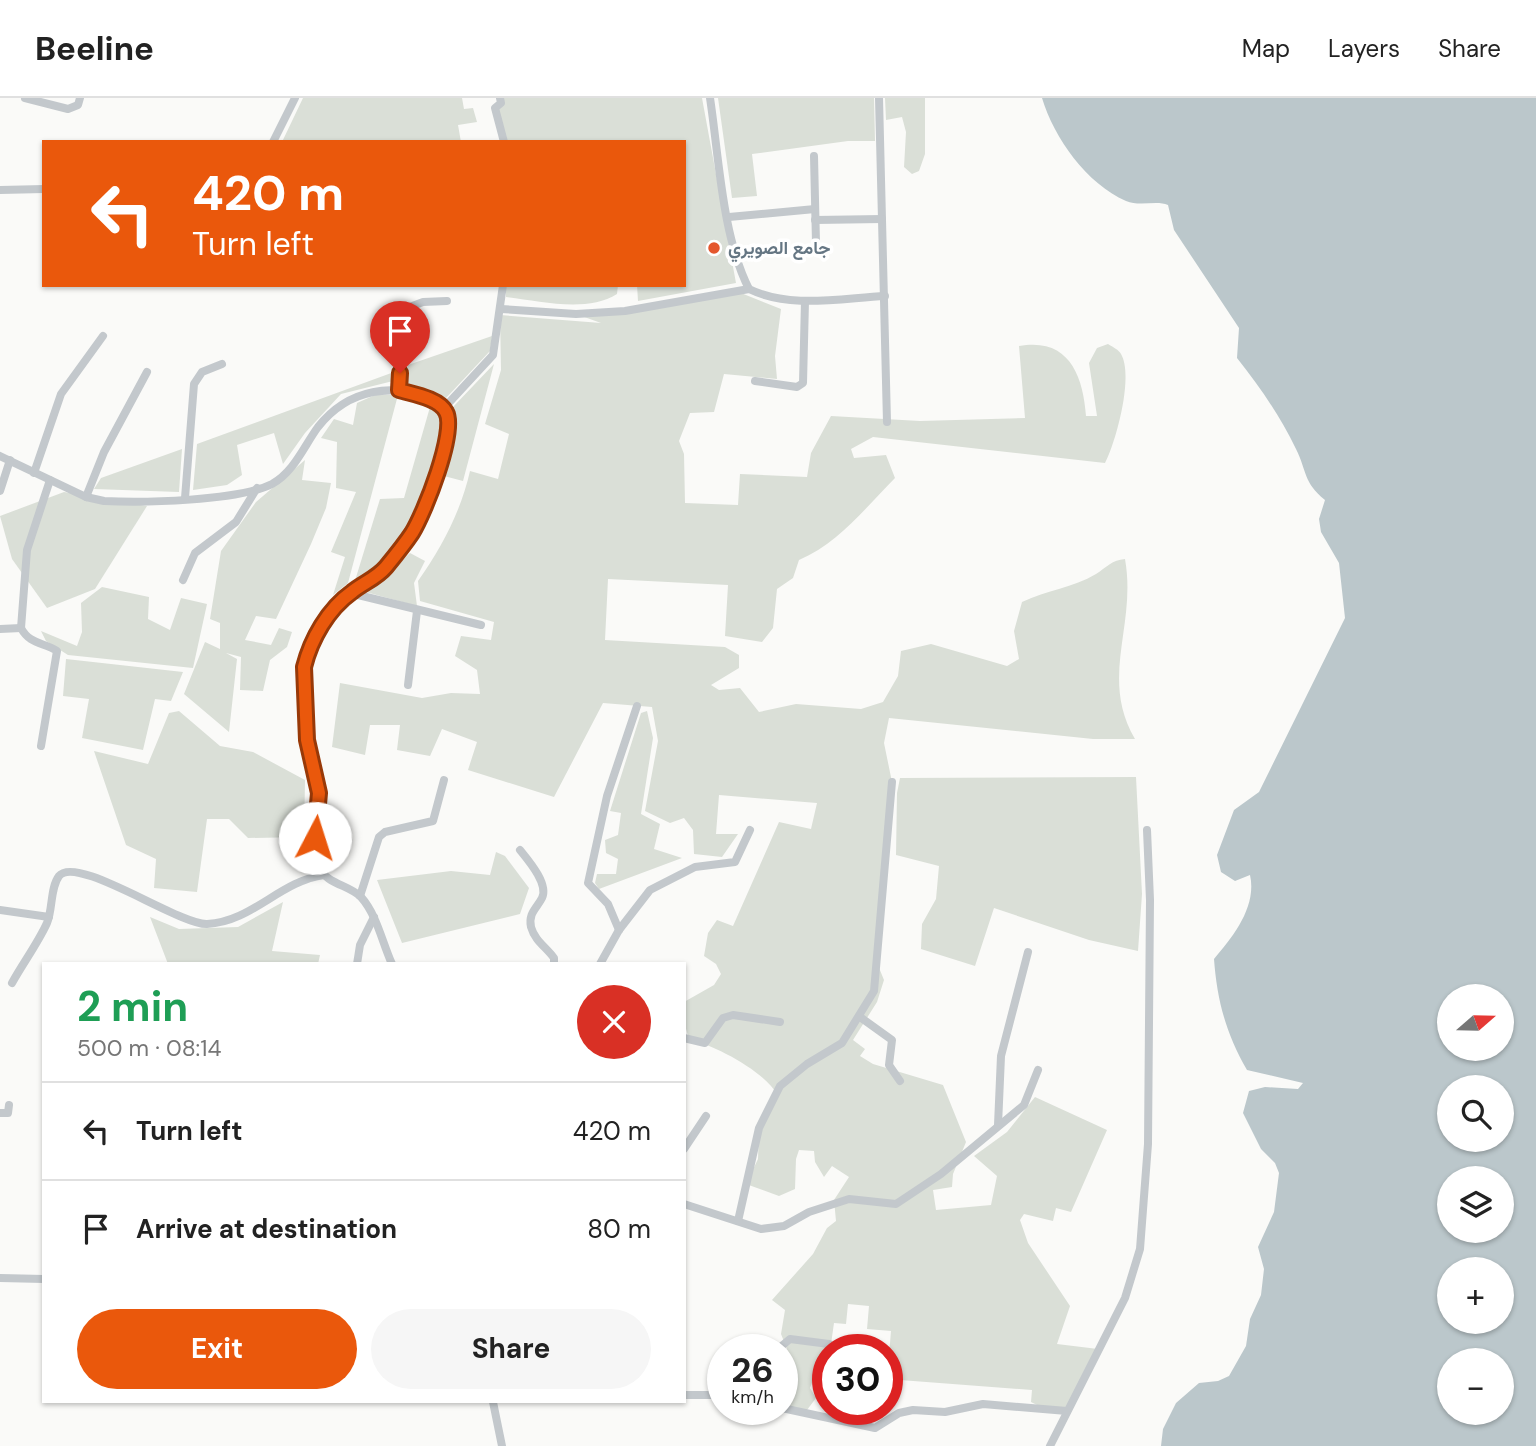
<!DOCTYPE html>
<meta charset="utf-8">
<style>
:root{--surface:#fff;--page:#f6f6f6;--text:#222;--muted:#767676;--line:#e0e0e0;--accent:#ea580c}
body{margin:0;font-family:"DM Sans",Vazirmatn,sans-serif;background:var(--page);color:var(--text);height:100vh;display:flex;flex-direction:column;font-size:26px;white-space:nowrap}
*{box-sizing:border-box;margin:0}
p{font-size:23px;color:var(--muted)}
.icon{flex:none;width:38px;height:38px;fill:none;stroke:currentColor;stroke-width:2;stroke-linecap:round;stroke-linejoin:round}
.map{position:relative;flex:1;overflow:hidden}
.details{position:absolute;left:42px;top:864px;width:644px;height:441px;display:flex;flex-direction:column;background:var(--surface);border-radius:0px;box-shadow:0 2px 5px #0004}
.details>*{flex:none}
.banner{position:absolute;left:42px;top:42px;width:644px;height:147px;border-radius:0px;box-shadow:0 2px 5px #0004;background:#ea580c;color:#fff;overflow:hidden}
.needle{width:46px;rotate:70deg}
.controls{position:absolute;left:1437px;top:886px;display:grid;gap:14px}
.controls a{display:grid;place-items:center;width:77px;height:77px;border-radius:50%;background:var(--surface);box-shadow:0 2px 5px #0004;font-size:35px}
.speed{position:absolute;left:707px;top:1236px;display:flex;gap:14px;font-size:35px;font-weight:700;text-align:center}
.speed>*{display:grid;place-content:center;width:91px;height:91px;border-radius:50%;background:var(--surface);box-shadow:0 2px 5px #0004;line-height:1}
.speed small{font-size:18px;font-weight:400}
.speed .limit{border:10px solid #d22;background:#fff;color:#111}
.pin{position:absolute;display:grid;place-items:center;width:60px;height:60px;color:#fff;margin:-72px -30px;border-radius:50% 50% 50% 0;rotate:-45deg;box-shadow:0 0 7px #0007}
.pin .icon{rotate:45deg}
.me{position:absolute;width:77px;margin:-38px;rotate:5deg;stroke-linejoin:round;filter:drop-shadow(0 0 5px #0008)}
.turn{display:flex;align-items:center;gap:24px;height:147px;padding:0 35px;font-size:32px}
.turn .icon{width:91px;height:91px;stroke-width:2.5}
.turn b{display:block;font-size:49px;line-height:60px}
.round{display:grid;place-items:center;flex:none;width:74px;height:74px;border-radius:37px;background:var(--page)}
.headline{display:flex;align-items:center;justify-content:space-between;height:119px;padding:0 35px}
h1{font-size:42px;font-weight:700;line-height:52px;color:#1e9e55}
.button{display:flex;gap:14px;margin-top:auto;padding:14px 35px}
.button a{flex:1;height:80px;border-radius:42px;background:var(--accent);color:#fff;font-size:28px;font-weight:700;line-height:80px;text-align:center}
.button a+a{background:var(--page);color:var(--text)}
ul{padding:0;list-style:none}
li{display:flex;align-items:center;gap:21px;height:98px;padding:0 35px;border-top:2px solid var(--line)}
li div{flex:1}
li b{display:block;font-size:26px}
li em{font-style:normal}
header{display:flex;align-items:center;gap:42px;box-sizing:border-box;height:98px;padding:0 35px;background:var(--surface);border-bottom:2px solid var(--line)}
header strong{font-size:33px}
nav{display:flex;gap:38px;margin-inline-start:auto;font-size:24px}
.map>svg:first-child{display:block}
.green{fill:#dadfd7}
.water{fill:#bbc7cb;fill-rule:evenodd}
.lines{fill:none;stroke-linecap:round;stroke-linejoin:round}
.minor{stroke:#c3c8cc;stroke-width:8}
.route-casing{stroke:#983908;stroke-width:18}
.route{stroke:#ea580c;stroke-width:12}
.poi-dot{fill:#e4572e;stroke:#fff;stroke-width:2.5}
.labels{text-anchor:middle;stroke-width:7;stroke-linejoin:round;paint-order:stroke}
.poi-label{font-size:18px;font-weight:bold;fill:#657683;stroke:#fff;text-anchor:start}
</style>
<header>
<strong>Beeline</strong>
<nav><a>Map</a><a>Layers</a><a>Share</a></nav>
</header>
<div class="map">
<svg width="1536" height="1348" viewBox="0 0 1536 1348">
<rect width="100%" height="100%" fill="#fafaf8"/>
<g class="green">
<polygon points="303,0 462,0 464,11 473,10 477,24 458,27 461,44 282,44"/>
<polygon points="500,0 702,0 736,185 638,203 637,187 684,187 684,44 505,44 495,10"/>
<polygon points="718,0 874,0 875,43 848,43 752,56 757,98 732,100"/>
<polygon points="885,0 925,0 925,56 919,73 912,76 904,69 906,34 902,19 886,22"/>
<path d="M506 187H618L617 196C587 215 540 203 506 199Z"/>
<path d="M736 193 781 211 775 258 777 281 724 276 714 314 690 315 679 343 684 356 685 405 738 407 740 376 807 379 811 355 831 318 920 323 1025 320 1019 248C1068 239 1083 276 1086 318H1097L1089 265 1097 250 1108 246C1113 249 1119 252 1121 256 1134 278 1116 344 1105 365L873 339 851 351 854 360 886 357 895 380C865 410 839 445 799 462L793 480 777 491 773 530 762 544 725 538 728 487 608 481 605 542 725 549 739 557V570L711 587 719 592 740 590 759 614 796 606 861 611 883 604 898 578 901 553 931 546 1007 568 1019 561 1014 533 1022 504C1047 492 1073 490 1096 476 1107 469 1112 462 1125 461 1137 528 1099 579 1135 641H1093L889 620 884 645 892 684 875 860 884 882 877 904 853 942 865 951 860 958 873 966 943 987 966 1044 953 1076 952 1089 933 1092 936 1112 991 1107 997 1078 974 1058 1007 1034 1035 999 1107 1032 1071 1114 1056 1110 1053 1123 1024 1116 1020 1122 1028 1145 1070 1208 1057 1246 1098 1251 1067 1313 1041 1309 1031 1304 1032 1292 887 1281 891 1233 867 1231 869 1208 848 1206 846 1226 834 1225 828 1267 817 1271 810 1290 816 1300 804 1316 787 1311 793 1266 781 1236 785 1212 772 1202 813 1156 827 1130 836 1123 834 1102 849 1079 832 1068 824 1079 815 1064 814 1053 799 1052 796 1061 795 1091 779 1098 746 1086 758 1061 759 1030 777 996C764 973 714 947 689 941L684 924V904L714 887 721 876 716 866 704 858 708 835 717 822 733 828 779 724 811 731 817 705 719 697 716 736H738L722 759 694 756 693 732 684 720 670 725 645 713 658 643 652 609 603 605 554 699 468 672 477 644 442 631 430 658 397 652 400 627H370L365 657 332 649 340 585 422 600 451 595 480 596 477 572 455 558 461 538 491 542 494 524 420 503 418 483C442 449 461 413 470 373L498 381 509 336 485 326 501 272 500 217 601 225 576 216 625 213Z"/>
<polygon points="492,238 490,253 446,300 404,286 408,267"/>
<polygon points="494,266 463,383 444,378 454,346 453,309"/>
<polygon points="394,274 393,283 341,296 305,335 283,366 274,335 237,347 242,377 227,387 193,392 197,346"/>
<polygon points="375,297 398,297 348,485 333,497 345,459 331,454 356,394 336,390 337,344 321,340 334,321 353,327 357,305"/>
<path d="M430 309 442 316C447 346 412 432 392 456 382 467 366 477 354 486L380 401 404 400Z"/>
<polygon points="182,351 179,394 94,391 101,380"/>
<polygon points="305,362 302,382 331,385 326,410 311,446 276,521 256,518 245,542 271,547 279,530 292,534 287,549 270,562 263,593 240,592 241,559 226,555 237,561 229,634 184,596 205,544 220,551 220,525 210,521 221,453 256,404"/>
<polygon points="64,394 147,408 95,491 47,510 12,461 0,418"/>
<polygon points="410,455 425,463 414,485 417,508 362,493 378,485"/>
<polygon points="102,489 149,499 148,521 170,532 181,500 207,506 193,570 68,557 46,543 41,533 77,548 82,534 81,505"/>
<polygon points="66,561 183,574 171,603 155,601 143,652 82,640 89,601 63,598"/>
<polygon points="179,613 220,648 253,654 305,682 304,739 248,740 229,721 207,721 197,794 154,790 156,761 126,747 94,653 148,666 169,615"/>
<polygon points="647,613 653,640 641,716 660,726 654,751 682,760 599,791 595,785 597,776 616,776 618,761 606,755 605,742 618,737 621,715 610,713 641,615"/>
<polygon points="1136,679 1142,796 1138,853 1089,842 994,810 975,868 921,851 922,826 936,801 939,768 896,757 897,695 900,680"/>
<polygon points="496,754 505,758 529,790 520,816 402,845 377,782 451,773 490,777"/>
<polygon points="283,804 272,853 320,857 318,866 168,866 150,819 179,831 238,829"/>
</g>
<path class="water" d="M1042 0H1536V1348H1161L1163 1331 1176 1305 1199 1285 1218 1283 1229 1278 1246 1248 1250 1221 1261 1197 1264 1171 1258 1149 1274 1114 1279 1075 1275 1065 1261 1051 1243 1015 1249 993 1265 989 1298 991 1303 985 1247 972C1226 936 1217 902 1214 861 1234 838 1257 808 1250 777L1235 783 1221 774 1217 757 1234 712 1259 694 1345 520 1339 465 1321 434 1319 421 1325 402C1303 384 1307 373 1296 351 1280 318 1260 289 1237 260L1239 230 1174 132 1168 107C1156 102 1140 109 1126 103 1087 86 1054 40 1042 0ZM1449 898H1502V950H1449ZM1449 989H1502V1041H1449ZM1449 1080H1502V1132H1449ZM1449 1171H1502V1223H1449ZM1449 1262H1502V1314H1449Z"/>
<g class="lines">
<g class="minor">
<polyline points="25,0 68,11 78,7 80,0"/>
<polyline points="500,0 501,5 495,10 504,44"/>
<path d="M710 0C719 59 722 138 749 191 790 211 841 200 885 198"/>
<polyline points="879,0 887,324"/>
<polyline points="273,44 295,0"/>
<polyline points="814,58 816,145"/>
<polyline points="0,92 44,91"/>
<polyline points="729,119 815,111"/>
<polyline points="815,122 882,121"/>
<polyline points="501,211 576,216 625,213 749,191"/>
<polyline points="755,283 797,289 803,285 805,203"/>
<polyline points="399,292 407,210 423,204 447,203"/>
<polyline points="444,310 493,257 503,187"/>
<path d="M0 358 86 399 104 403C143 405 238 403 272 386 294 374 304 348 318 329 348 291 395 282 436 305 465 321 429 399 418 422 395 475 346 488 317 535 299 564 301 610 308 643 311 660 319 677 319 695 320 719 309 745 319 769 326 786 349 787 361 799 377 817 382 844 392 866"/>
<polyline points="34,375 61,296 103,238"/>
<polyline points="0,393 10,362"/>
<polyline points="86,399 104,354 147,274"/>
<polyline points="185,400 194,286 202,274 222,266"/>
<polyline points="183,482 195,455 236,424 257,390"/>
<polyline points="350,495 481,527"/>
<polyline points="0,531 21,530"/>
<polyline points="408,587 417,513"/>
<path d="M41 648 57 553C44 544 30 547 21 530L27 452 50 382"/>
<path d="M520 752C528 762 549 786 542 800 537 810 528 815 531 829 535 843 546 849 554 860V866"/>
<polyline points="360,798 379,739 385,734 433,723 444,682"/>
<polyline points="0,812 49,819"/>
<polyline points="619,832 608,806 588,785 607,698 637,608"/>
<polyline points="357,866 360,847 374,819"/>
<polyline points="600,866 619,832 650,792 695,769 735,764 750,732"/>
<path d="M12 885C23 865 38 845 47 825 53 811 50 790 59 778 76 756 179 827 207 826 252 824 280 783 324 777"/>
<polyline points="860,919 892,942 889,967 900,983"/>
<polyline points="684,940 705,945 723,920 733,917 780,924"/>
<polyline points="0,1015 8,1015 9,1007"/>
<polyline points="998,1027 1001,958 1028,854"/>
<polyline points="684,1051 706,1018"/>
<polyline points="684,1106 761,1131 784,1128 809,1114 849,1101 896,1106 941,1076 1024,1007 1038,972"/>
<polyline points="738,1123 759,1030 780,988 807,966 842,945 874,893 892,684"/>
<polyline points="0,1180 44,1181"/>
<polyline points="778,1251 790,1241 829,1246"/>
<polyline points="684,1297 723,1297"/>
<polyline points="493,1304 502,1348"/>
<polyline points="782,1310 875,1330 899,1315 913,1312 945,1314 983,1306 1067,1313"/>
<polyline points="1050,1348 1125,1200 1140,1151 1148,1046 1150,802 1147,732"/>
</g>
</g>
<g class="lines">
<g class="route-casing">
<path id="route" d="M315 740 319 695 307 642 304 569C311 541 328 511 352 494 363 485 377 480 386 469 395 458 404 447 412 435 424 416 457 333 446 314 439 300 412 296 399 292L400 275"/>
</g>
<use href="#route" class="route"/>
</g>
<circle class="poi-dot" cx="714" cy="150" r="7"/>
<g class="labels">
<g class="poi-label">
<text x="728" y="156">جامع الصويري</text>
</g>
</g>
</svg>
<div class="controls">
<a><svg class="needle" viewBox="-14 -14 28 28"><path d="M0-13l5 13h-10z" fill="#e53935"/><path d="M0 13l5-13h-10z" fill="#767676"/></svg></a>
<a><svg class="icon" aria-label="search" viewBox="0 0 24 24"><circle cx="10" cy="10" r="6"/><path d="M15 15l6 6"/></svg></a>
<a><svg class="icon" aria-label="layers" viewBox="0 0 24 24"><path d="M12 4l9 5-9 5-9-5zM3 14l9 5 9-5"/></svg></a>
<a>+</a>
<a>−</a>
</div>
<div class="speed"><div>26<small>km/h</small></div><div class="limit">30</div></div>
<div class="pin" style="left:400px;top:275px;background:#d93025"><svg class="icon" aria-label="arrive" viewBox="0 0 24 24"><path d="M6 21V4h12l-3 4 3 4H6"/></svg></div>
<svg class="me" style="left:315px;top:740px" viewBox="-20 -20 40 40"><circle r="19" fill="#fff"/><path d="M0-13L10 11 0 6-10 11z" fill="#ea580c"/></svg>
<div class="banner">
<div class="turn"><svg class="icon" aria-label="left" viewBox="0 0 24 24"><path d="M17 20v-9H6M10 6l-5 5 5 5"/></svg><div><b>420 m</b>Turn left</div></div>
</div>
<section class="details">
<div class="headline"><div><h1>2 min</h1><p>500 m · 08:14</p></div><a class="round" style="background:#d93025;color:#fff"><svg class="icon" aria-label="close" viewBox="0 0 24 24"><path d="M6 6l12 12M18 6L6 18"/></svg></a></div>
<ul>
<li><svg class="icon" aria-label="left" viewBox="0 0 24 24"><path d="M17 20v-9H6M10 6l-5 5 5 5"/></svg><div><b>Turn left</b></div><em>420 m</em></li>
<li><svg class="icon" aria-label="arrive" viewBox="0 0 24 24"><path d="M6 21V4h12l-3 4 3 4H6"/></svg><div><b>Arrive at destination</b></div><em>80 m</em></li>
</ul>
<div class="button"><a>Exit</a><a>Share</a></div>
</section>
</div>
